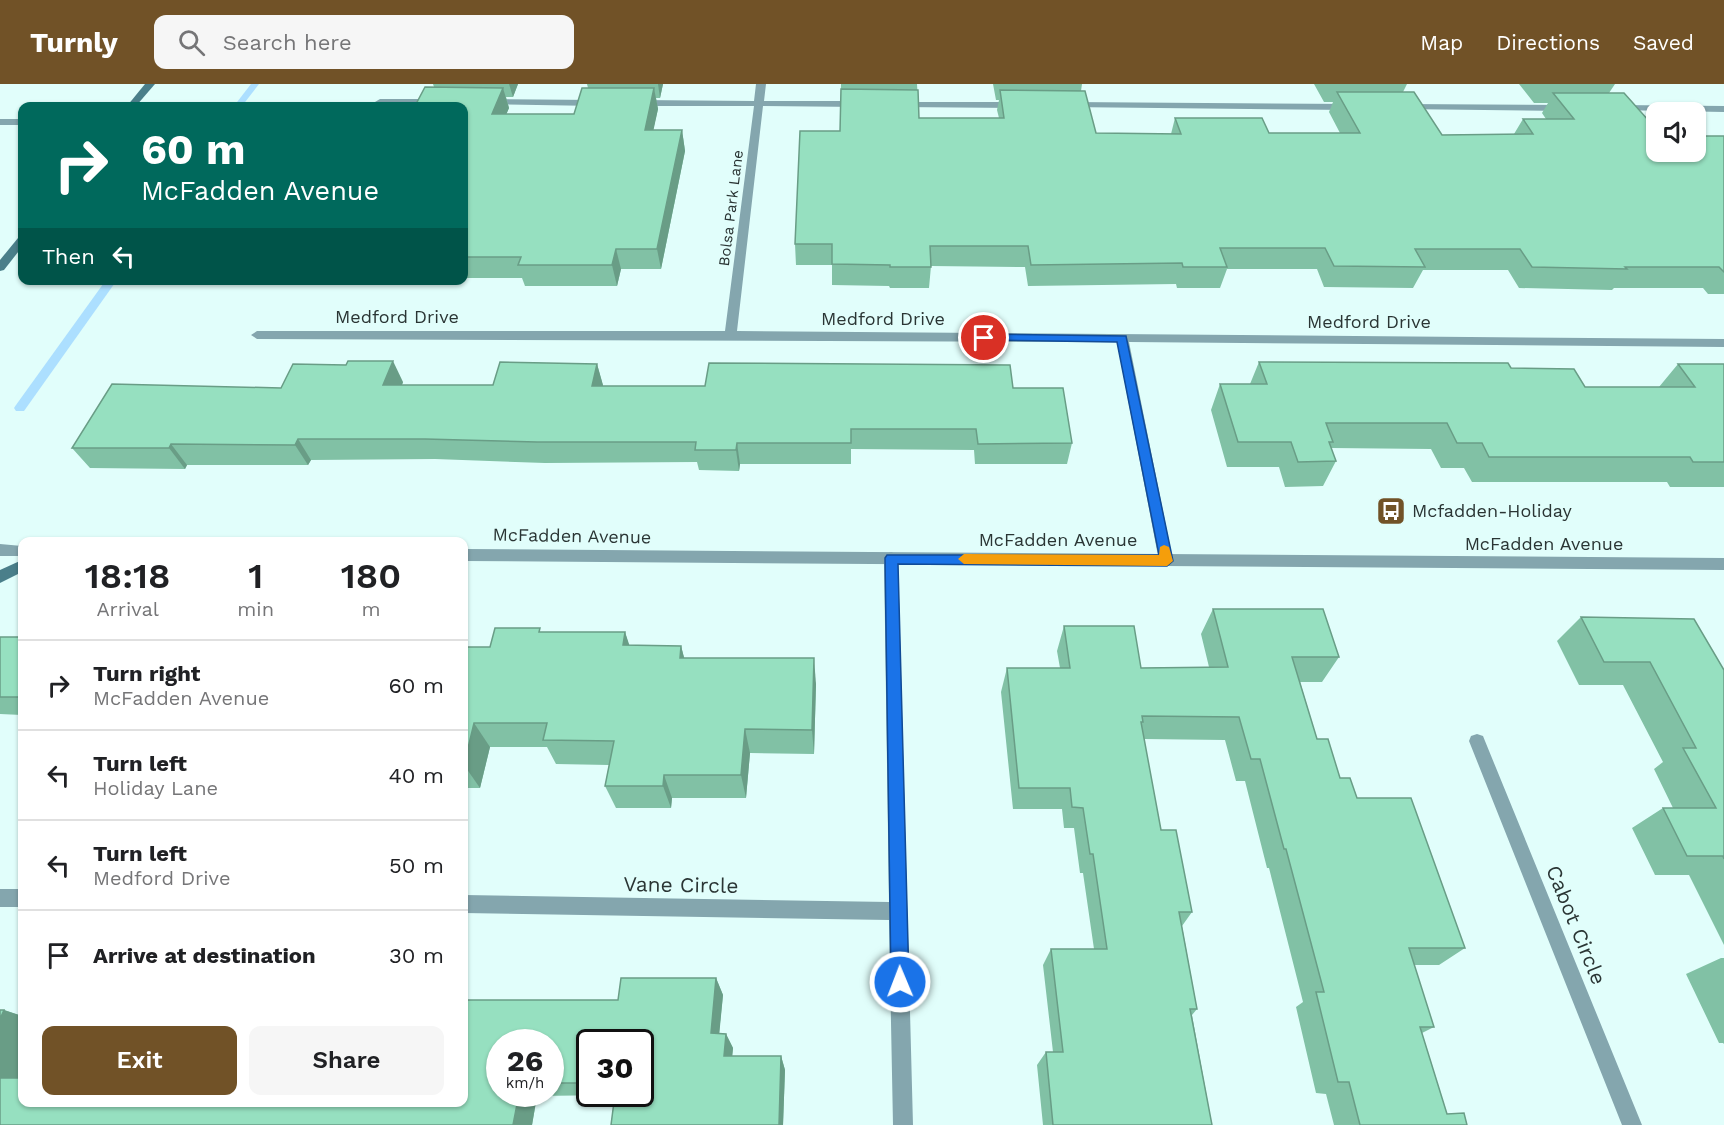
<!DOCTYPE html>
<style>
:root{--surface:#fff;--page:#f6f6f6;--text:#202124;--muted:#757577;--line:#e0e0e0;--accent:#715227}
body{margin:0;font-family:"Work Sans",sans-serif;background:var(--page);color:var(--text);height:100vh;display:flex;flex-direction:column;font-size:22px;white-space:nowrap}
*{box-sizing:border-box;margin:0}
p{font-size:20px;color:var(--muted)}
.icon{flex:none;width:33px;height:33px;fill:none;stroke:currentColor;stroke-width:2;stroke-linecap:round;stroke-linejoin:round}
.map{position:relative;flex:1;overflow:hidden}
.side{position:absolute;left:18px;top:453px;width:450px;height:570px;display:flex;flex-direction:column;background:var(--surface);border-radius:12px;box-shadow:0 2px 4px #0004}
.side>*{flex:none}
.hud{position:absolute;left:18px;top:18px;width:450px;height:183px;border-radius:12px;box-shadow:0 2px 4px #0004;background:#00695c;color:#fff;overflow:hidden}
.fabs{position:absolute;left:1646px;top:18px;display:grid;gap:12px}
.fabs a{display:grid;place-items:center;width:60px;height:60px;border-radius:12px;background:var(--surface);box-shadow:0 2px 4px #0004;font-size:30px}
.speed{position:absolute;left:486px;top:945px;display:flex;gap:12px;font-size:30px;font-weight:700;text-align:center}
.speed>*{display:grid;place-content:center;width:78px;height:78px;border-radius:50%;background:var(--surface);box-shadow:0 2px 4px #0004;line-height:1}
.speed small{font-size:15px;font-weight:400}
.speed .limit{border:3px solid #111;border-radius:9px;background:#fff;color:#111}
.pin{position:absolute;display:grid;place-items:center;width:51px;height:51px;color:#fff;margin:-26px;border:3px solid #fff;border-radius:50%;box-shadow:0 2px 6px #0007}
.me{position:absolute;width:66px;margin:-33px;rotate:359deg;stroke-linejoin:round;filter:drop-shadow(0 0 4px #0008)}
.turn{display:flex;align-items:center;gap:21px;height:126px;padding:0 24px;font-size:27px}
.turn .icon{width:78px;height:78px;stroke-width:2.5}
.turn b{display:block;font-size:42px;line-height:51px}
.then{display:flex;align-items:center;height:57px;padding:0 24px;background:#0003;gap:12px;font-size:22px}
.eta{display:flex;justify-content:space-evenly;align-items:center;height:102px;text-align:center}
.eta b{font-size:36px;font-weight:600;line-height:42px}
.button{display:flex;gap:12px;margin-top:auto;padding:12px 24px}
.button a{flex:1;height:69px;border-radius:12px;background:var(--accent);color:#fff;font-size:24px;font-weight:600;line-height:69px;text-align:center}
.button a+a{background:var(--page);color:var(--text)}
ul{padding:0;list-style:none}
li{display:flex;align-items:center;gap:18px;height:90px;padding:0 24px;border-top:2px solid var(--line)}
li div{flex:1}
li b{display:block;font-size:22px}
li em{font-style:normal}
header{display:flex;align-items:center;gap:36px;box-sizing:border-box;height:84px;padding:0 30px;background:var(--accent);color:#fff}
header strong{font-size:28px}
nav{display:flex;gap:33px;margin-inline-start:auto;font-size:21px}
.search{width:420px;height:54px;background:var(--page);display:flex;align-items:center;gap:15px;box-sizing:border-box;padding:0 21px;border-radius:12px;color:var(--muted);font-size:22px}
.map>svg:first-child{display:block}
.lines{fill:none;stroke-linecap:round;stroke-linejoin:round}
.stream{fill:#acdfff;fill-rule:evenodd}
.service{fill:#84a6ae;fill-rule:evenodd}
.minor{fill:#84a6ae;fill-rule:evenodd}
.tertiary{fill:#84a6ae;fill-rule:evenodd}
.secondary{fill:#4a7f8a;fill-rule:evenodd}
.wall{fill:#81c1a5;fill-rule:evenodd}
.shaded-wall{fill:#699d86}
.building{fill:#96e0c0;stroke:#699d86;stroke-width:1.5}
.route{fill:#1a73e8;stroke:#114b97;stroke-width:1.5}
.slow{fill:#f59e0b}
.labels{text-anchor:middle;stroke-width:4.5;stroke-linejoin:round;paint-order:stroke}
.far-street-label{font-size:15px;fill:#2a3534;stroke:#e1fefb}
.street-label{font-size:18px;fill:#2a3534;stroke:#e1fefb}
.poi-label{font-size:18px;fill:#2a3534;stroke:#e1fefb;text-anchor:start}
.near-street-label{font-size:21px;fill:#2a3534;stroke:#e1fefb}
</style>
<header>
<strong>Turnly</strong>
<div class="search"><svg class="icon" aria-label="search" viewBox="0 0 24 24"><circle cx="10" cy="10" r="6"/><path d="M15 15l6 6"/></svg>Search here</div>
<nav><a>Map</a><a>Directions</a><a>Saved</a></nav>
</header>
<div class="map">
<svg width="1724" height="1041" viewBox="0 0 1724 1041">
<rect width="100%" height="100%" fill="#e1fefb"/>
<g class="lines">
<g class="stream">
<polygon points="251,0 259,0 242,22 234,22"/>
<polygon points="106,196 117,196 24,327 16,327 14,324 16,321"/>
</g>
<rect class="service" x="0" y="35" width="22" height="6"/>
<g class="minor">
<polygon points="756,0 766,0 764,17 860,17 865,20 860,23 763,22 737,247 1724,255 1724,263 1129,258 1173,477 1171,481 1161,481 1159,477 1117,258 257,255 251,251 257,247 725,247 754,22 638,22 633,19 638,16 754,17"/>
<polygon points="437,15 440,16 440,20 380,21 375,18 380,15"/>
<polygon points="488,15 596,16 601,19 596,22 485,20 485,16"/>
<polygon points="896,18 1016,18 1021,21 1016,24 899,23 896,22"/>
<polygon points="1070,18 1352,20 1357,23 1352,26 1067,23 1067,19"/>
<polygon points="1403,20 1565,21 1570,24 1565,27 1400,25 1398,23"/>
<polygon points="1619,21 1724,22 1724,28 1616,26 1614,24"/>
<polygon points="891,468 896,470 898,474 913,1041 893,1041 889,836 464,829 464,811 889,818 884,474 886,470"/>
<polygon points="1477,650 1483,652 1485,657 1642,1041 1622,1041 1469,657 1471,652"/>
<rect x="0" y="805" width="22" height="18"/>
</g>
<g class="tertiary">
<polygon points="0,460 22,462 22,472 0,472"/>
<polygon points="464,465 1724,474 1724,486 464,477"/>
</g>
<g class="secondary">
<polygon points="145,0 155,0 136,22 127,22"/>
<polygon points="22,153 22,163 4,186 0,187 0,176 18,154"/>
<polygon points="22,476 22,488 0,499 0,486"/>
</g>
</g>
<g class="wall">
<polygon points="433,0 518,0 513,13 506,13 509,24 506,30 574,30 588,4 587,0 663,0 660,14 656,14 658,25 653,46 682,46 685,67 661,185 621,185 617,202 525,202 522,194 464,194 464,22 434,3"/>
<polygon points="841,0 917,0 919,34 999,34 997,26 999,16 996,16 993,0 1082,0 1081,7 1096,49 1171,50 1175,34 1269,49 1340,49 1329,28 1333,18 1324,18 1314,0 1407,0 1403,8 1442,51 1514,50 1523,35 1546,35 1542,29 1548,19 1534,19 1519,0 1615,0 1609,9 1649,37 1702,52 1724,52 1724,210 1708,210 1703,204 1614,204 1612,206 1519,204 1508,186 1423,186 1413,204 1324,203 1317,185 1227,185 1220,204 1177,204 1176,200 1028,202 1025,183 931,182 929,204 890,204 889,202 832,201 832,181 796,181 795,160 840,47"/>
<polygon points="1259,278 1511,284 1585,303 1659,303 1678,280 1724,280 1724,403 1670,403 1667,398 1472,398 1464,384 1441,384 1431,365 1331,364 1336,377 1323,402 1285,403 1279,383 1227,383 1211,326 1220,300 1250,300"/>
<polygon points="597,280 603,302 1013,304 1072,359 1067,380 975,380 974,366 851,365 851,380 740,380 739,387 699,386 697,378 545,379 435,375 311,376 308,381 187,381 185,385 90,384 72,364 281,304 346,281 403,298 402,301 493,301"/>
<polygon points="1213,525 1339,573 1322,598 1300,598 1317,655 1340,694 1357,714 1465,864 1439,881 1414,881 1434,943 1422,949 1447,1030 1467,1041 1334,1041 1326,1010 1316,1009 1296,923 1303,918 1269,784 1267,784 1245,697 1236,697 1225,656 1144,655 1161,746 1192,828 1182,842 1197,925 1192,931 1212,1041 1043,1041 1037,981 1046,968 1053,968 1043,881 1051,865 1094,865 1083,789 1080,789 1074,744 1064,744 1062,725 1013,725 1001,608 1007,584 1060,584 1057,567 1064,542 1141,584 1209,583 1201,550"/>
<polygon points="1581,533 1724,586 1724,861 1689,791 1655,791 1632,744 1663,724 1673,724 1654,685 1663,678 1623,601 1579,601 1557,557"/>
<polygon points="542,548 625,548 629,562 681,562 684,574 816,600 814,670 750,669 746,714 672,714 671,724 616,724 605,702 609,681 556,680 547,663 490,663 480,704 464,704 464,563 490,563"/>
<polygon points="22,552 22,631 0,630 0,553 22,553"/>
<polygon points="1721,874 1724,874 1724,960 1723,959 1719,959 1686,890"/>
<path d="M621 894H716L723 911 719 949 726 950 733 964 732 972H781L785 986 783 1041H611L615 1011 537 1012 532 1041H0V926H4L22 932V989L20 994H22V1018H464V916H618ZM500 958H550V1010H500ZM590 958H640V1010H590Z"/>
</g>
<g class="shaded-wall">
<polygon points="509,0 518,0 513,13"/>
<polygon points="658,0 663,0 660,14"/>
<polygon points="503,4 509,24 498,50 492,30"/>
<polygon points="654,4 658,25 649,67 645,46"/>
<polygon points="682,46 685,67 661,185 657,165"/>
<polygon points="616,165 621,185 617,202 612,181"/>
<polygon points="393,277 403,298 394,322 383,301"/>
<polygon points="597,280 603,301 598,322 592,302"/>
<polygon points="298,355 311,376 308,381 295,361"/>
<polygon points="737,359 740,380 739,387 736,366"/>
<polygon points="171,360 187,381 185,385 169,364"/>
<polygon points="625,548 634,575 623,561"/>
<polygon points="681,562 688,588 680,574"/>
<polygon points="814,574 816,600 814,670 812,646"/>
<polygon points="474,639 490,663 480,704 464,681"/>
<polygon points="745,645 750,669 746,714 741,691"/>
<polygon points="664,691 672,714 671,724 663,702"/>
<polygon points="716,894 723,911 718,963 711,949"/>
<polygon points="4,926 22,932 22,989 14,1007 0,1003 0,935"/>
<polygon points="726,950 733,964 731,986 724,972"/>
<polygon points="781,972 785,986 783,1041 779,1041"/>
<polygon points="519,1010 535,1010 537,1012 532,1041 513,1041"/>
</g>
<g class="building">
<polygon points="425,3 503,4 492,30 574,30 582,4 654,4 645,46 682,46 657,165 616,165 612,181 518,181 521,173 464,173 464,22 415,22"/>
<polygon points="841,5 918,6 919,34 1004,34 1000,6 1085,7 1096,49 1181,50 1175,34 1262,34 1269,49 1360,49 1337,8 1414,8 1442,51 1533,50 1523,35 1574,35 1553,9 1624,9 1649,37 1656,37 1656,68 1695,68 1695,44 1702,52 1724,52 1724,188 1719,183 1625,183 1627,185 1532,183 1520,165 1415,165 1425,183 1334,182 1325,164 1220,164 1227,183 1183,183 1182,179 1031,181 1028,162 930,162 931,183 890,183 890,181 832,180 832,160 795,160 800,47 840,47"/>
<polygon points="348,277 393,277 383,301 493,301 500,278 597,280 592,302 705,302 709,279 1010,281 1013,304 1063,304 1072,359 978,360 976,345 851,345 851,359 737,359 736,366 695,366 696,358 537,358 425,355 298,355 295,361 171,360 169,364 72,364 112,300 281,304 293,280 346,281"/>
<polygon points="1259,278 1508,279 1511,284 1574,285 1585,303 1695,303 1678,280 1724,280 1724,378 1693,378 1690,373 1489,373 1482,359 1457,359 1447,339 1326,339 1333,358 1329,358 1336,377 1298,378 1291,358 1238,358 1220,300 1267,300"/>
<polygon points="1213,525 1323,525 1339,573 1292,573 1317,655 1328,655 1340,694 1350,694 1357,714 1411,714 1465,864 1409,864 1434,943 1420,943 1447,1030 1464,1029 1467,1041 1360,1041 1349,998 1338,998 1316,908 1324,908 1286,765 1284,765 1260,675 1251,675 1239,633 1142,632 1143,638 1141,638 1161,746 1176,746 1192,828 1179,828 1197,925 1190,925 1212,1041 1053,1041 1046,968 1063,968 1051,865 1107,865 1093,770 1090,770 1083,724 1072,723 1070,704 1019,704 1007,584 1070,584 1064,542 1134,542 1141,584 1228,583"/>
<polygon points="1581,533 1694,535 1724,586 1724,775 1723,772 1687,772 1663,724 1716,724 1683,664 1696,664 1650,578 1604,578"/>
<polygon points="495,544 540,544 539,548 625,548 623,561 681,562 680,574 814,574 812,646 745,645 741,691 664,691 663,702 605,702 614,657 543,656 547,639 474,639 464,681 464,563 490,563"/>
<polygon points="22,552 22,613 0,613 0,553 22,553"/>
<polygon points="621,894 716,894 711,949 726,950 724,972 781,972 779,1041 611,1041 615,1010 640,1010 640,958 590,958 590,999 550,999 550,958 500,958 500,1010 519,1010 513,1041 0,1041 0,994 22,994 22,1018 464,1018 464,916 618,916"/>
<polygon points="0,926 4,926 0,935"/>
</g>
<polygon class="route" points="984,250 1126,252 1173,477 1167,482 898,480 909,898 906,904 900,907 894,904 891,898 885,474 887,471 1159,471 1117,258 980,256 980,251"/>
<polygon class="slow" points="1164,461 1169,463 1173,477 1167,482 964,480 958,475 964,470 1159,471 1160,463"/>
<defs>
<g id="bus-square" transform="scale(1.5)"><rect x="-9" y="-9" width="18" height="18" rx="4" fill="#715227" stroke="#e1fefb"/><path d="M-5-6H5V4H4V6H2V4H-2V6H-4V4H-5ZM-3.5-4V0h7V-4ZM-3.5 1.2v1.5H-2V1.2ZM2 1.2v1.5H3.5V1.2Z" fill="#fff"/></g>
</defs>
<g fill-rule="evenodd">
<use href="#bus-square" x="1391" y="427"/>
</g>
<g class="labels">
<g class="far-street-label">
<text transform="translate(731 124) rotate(-83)" y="5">Bolsa Park Lane</text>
</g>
<g class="street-label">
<text x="397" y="239">Medford Drive</text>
<text x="883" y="241">Medford Drive</text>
<text x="1369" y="244">Medford Drive</text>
<text transform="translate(572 452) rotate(1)" y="6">McFadden Avenue</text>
<text x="1058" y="462">McFadden Avenue</text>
<text x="1544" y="466">McFadden Avenue</text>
</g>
<g class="poi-label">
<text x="1412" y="433">Mcfadden-Holiday</text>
</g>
<g class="near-street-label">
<text transform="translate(681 801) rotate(1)" y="7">Vane Circle</text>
<text transform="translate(1576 841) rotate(68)" y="7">Cabot Circle</text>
</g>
</g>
</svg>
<div class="fabs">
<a><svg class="icon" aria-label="sound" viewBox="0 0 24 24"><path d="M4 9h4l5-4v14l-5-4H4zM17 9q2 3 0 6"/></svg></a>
</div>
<div class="speed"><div>26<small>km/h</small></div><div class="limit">30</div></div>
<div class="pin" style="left:984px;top:254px;background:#d93025"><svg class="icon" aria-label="arrive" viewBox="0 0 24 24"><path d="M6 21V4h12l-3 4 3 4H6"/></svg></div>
<svg class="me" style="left:900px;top:898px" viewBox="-20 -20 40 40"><circle r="17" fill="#1a73e8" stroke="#fff" stroke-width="3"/><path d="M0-11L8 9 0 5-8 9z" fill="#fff"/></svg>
<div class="hud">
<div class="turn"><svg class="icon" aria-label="right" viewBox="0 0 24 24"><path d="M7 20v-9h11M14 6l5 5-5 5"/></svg><div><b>60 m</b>McFadden Avenue</div></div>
<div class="then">Then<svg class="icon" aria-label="left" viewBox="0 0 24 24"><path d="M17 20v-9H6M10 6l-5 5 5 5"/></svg></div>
</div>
<section class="side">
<div class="eta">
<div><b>18:18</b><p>Arrival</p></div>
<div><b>1</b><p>min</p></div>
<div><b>180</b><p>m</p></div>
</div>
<ul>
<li><svg class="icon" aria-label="right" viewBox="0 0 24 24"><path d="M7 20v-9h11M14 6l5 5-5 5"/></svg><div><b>Turn right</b><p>McFadden Avenue</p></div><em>60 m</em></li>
<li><svg class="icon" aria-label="left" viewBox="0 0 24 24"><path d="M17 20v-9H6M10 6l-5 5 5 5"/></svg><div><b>Turn left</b><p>Holiday Lane</p></div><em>40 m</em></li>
<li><svg class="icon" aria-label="left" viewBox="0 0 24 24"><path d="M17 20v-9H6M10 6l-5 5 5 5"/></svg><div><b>Turn left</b><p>Medford Drive</p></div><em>50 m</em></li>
<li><svg class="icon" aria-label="arrive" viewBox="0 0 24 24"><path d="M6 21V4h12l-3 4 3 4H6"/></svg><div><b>Arrive at destination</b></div><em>30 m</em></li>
</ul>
<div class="button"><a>Exit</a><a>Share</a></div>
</section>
</div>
